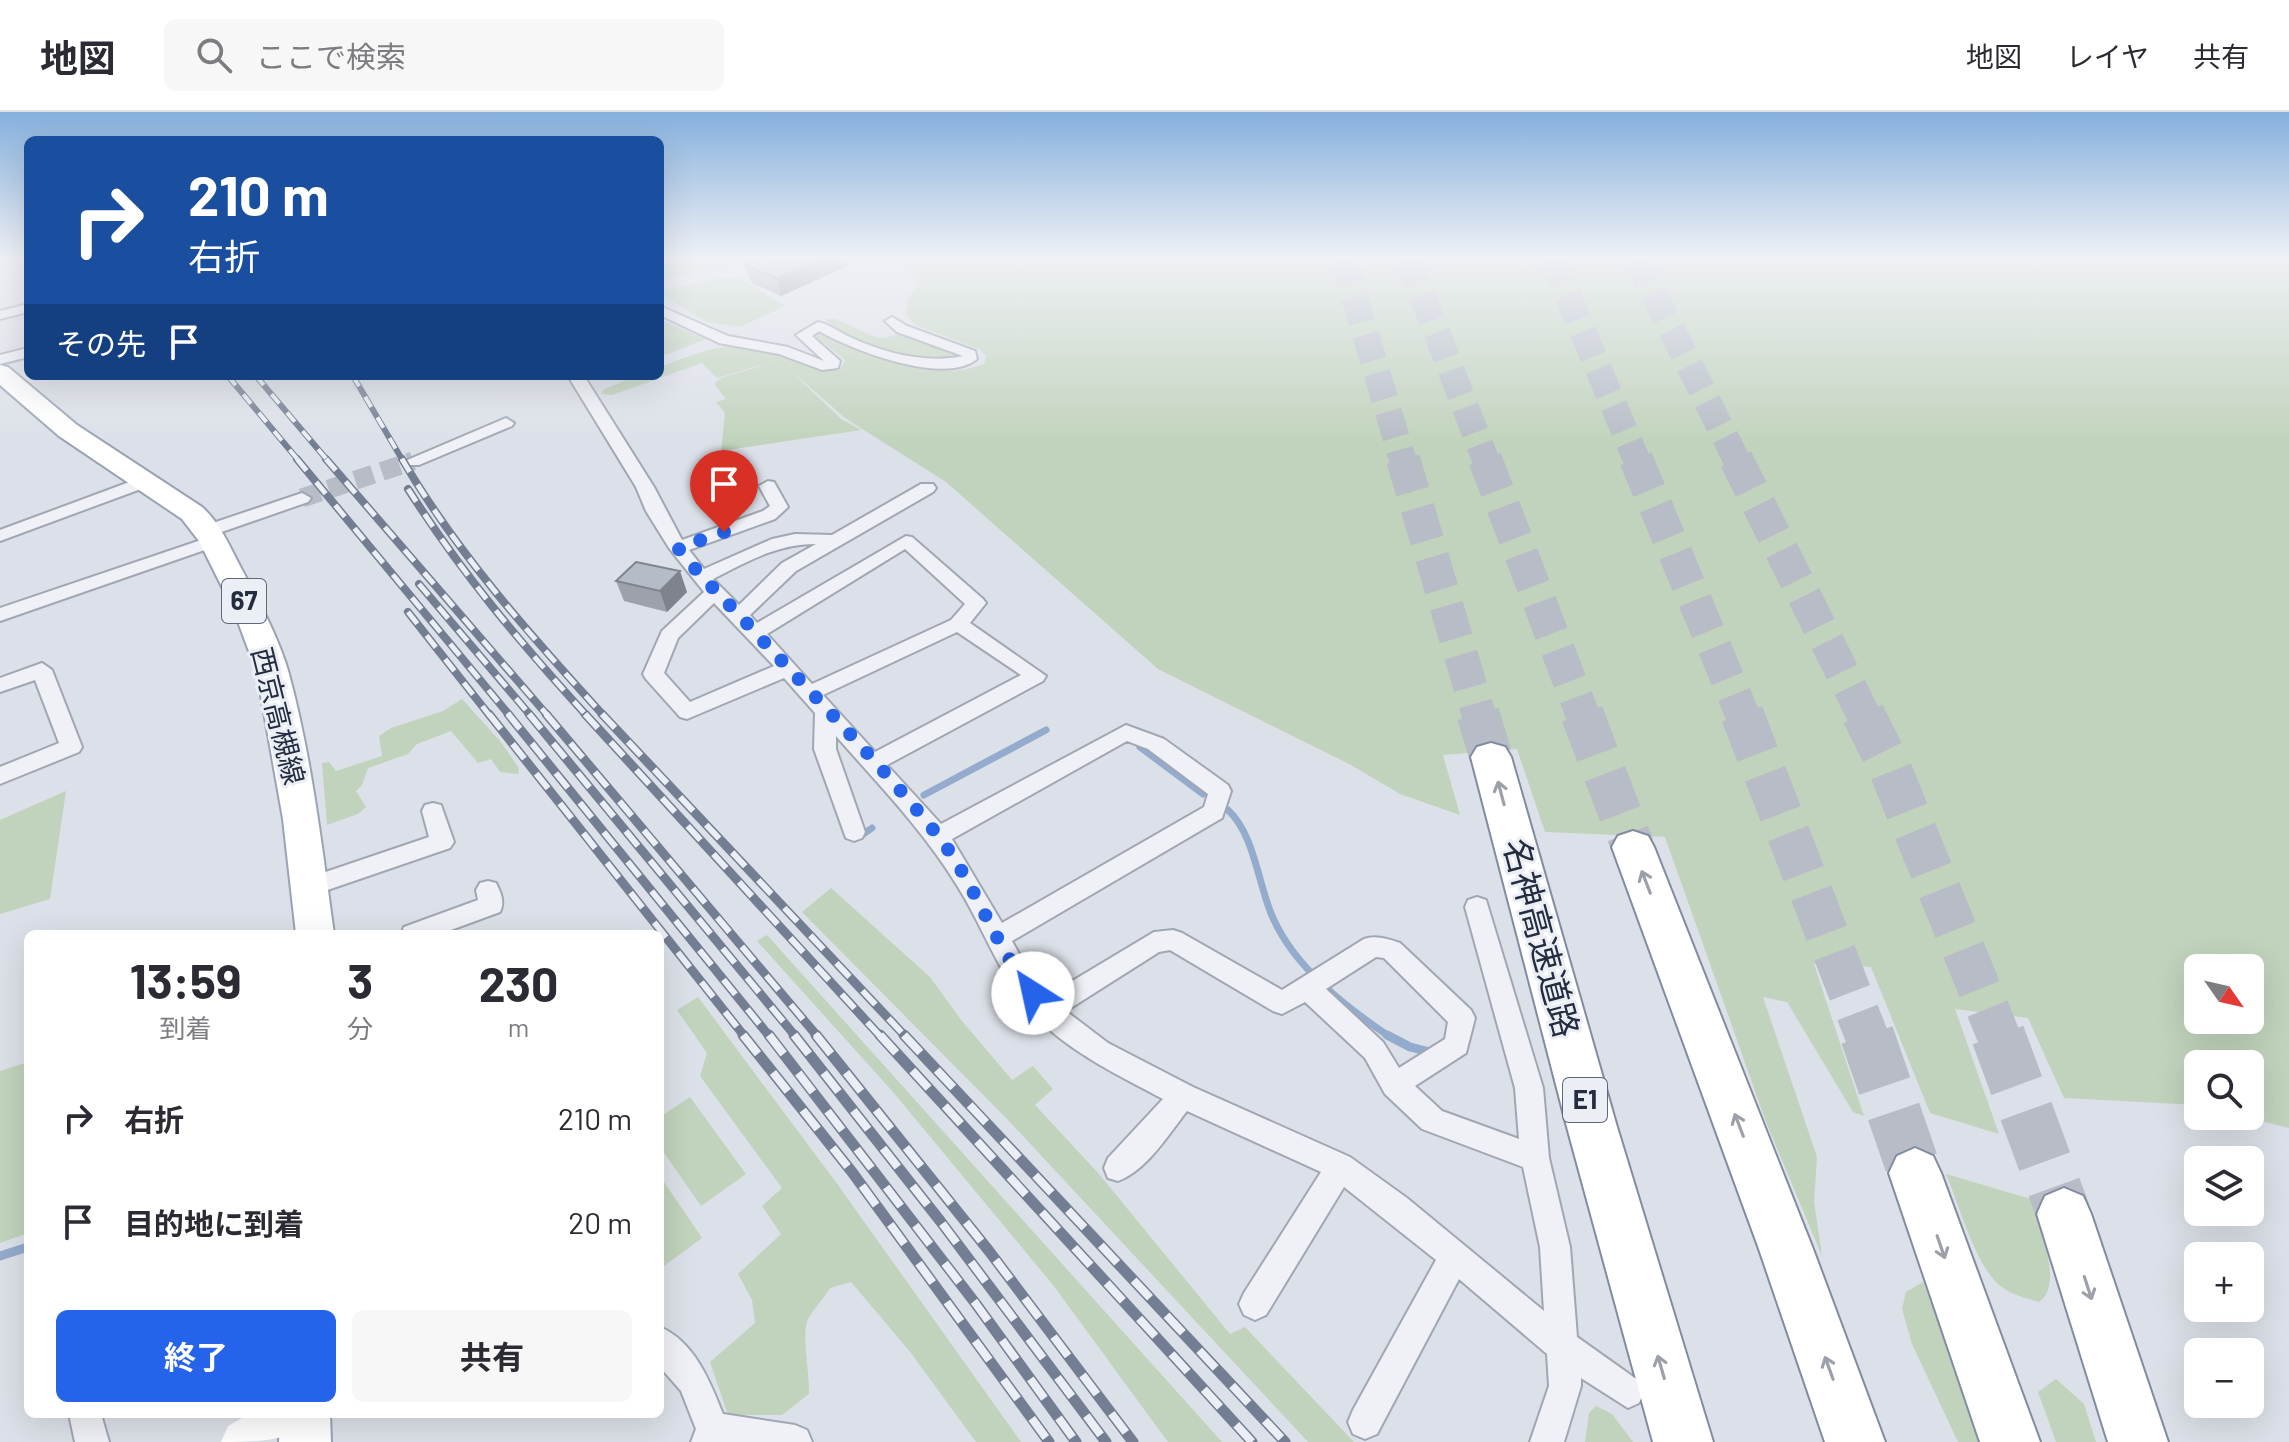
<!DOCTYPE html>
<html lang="ja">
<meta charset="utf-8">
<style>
:root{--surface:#fff;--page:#f7f7f7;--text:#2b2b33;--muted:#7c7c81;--line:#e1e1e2;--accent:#2563eb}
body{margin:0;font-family:Barlow,"Noto Sans JP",sans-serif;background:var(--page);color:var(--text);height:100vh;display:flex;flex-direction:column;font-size:30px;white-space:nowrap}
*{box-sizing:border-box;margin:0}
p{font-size:26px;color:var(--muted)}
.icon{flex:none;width:44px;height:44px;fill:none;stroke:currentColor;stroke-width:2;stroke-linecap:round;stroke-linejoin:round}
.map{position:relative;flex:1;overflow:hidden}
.panel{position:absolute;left:24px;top:818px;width:640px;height:488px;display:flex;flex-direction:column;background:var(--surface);border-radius:12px;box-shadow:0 8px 32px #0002}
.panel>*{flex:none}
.hud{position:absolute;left:24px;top:24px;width:640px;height:244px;border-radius:12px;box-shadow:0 8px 32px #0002;background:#1a4fa0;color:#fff;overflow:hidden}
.needle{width:52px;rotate:124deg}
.controls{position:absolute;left:2184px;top:842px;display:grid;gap:16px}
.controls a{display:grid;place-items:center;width:80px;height:80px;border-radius:12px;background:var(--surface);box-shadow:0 8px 32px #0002;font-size:40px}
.pin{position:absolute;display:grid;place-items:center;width:68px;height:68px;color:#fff;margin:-82px -34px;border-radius:50% 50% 50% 0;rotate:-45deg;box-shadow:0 0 8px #0007}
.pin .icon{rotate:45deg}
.me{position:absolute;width:88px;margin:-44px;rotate:325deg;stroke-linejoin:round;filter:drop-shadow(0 0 6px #0008)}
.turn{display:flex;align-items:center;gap:28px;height:168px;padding:0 32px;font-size:36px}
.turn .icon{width:104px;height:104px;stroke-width:2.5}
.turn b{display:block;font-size:56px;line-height:68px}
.then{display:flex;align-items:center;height:76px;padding:0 32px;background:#0003;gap:16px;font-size:30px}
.eta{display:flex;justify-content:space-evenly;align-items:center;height:136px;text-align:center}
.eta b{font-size:48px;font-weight:700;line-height:56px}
.action{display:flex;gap:16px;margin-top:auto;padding:16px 32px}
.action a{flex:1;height:92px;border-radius:12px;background:var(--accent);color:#fff;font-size:32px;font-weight:700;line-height:92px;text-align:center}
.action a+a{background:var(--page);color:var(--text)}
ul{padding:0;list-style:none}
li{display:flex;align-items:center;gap:24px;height:104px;padding:0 32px}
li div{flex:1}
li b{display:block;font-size:30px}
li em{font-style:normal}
header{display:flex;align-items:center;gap:48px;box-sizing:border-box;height:112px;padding:0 40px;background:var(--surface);border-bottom:2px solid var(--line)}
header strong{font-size:38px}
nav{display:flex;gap:44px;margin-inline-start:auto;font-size:28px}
.search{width:560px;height:72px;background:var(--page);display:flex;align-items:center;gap:20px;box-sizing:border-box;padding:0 28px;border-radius:12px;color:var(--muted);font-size:30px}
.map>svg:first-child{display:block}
.green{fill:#c1d3bc;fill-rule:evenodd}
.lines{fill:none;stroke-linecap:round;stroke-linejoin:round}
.stream-far1{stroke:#93abcc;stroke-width:7}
.stream{stroke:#93abcc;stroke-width:9}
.minor-tunnel{stroke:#b7bcc6;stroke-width:19;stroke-dasharray:19 9;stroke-linecap:butt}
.motorway-tunnel-far3{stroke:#b7bcc6;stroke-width:27;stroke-dasharray:27 13;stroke-linecap:butt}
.motorway-tunnel-far2{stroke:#b7bcc6;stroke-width:34;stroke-dasharray:34 17;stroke-linecap:butt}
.motorway-tunnel-far1{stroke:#b7bcc6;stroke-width:43;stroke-dasharray:43 21;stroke-linecap:butt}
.motorway-tunnel{stroke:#b7bcc6;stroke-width:54;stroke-dasharray:54 27;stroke-linecap:butt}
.minor-casing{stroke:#a1a7b2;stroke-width:4}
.primary-casing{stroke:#9aa3b5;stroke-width:4}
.motorway-casing{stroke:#828ca0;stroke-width:4}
.minor{fill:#eff1f6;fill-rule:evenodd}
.secondary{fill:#fff;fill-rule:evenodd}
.primary{fill:#fff;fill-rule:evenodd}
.motorway{fill:#fff;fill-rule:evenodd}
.rail-far3-casing{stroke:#747e93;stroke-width:6}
.rail-far2-casing{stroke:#747e93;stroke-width:8}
.rail-far1-casing{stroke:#747e93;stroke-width:9}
.rail-casing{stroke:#747e93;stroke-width:11}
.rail-far3{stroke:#ebeff5;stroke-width:4;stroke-dasharray:12;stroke-linecap:butt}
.rail-far2{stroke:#ebeff5;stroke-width:5;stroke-dasharray:15;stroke-linecap:butt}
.rail-far1{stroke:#ebeff5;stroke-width:6;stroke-dasharray:19;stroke-linecap:butt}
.rail{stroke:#ebeff5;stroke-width:8;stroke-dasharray:24;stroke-linecap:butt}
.wall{fill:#9da1ac}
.shaded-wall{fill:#7f838c}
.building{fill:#b6bbc8;stroke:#7f838c;stroke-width:2}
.oneway{stroke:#9ca0a9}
.route{stroke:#2563eb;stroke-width:14;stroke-dasharray:0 25.2}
.labels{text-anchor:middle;stroke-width:6;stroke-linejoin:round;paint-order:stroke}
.shield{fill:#ebeff5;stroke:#606776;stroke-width:2}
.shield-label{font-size:26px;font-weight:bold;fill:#242d3f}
.street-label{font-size:28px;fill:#242d3f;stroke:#ebeff5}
.near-street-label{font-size:34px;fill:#242d3f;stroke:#ebeff5}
</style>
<header>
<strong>地図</strong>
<div class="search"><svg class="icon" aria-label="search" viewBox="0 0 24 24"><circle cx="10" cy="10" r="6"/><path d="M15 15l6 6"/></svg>ここで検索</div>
<nav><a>地図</a><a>レイヤ</a><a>共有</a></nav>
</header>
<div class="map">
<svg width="2289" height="1330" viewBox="0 0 2289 1330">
<rect width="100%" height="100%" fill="#dce0e8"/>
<g class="green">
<polygon points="660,146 734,146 736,153 660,168"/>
<path d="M857 146H2289V1016L2241 1004H2250V952H2198V993L2064 986 2028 906 1955 897 1999 1022 1930 1001 1871 855 1814 852 1864 1004 1853 1000 1787 890 1763 885 1817 1045 1814 1090 1822 1144 1766 1010 1665 725 1545 720 1517 637 1443 643 1460 703 1400 682 1351 653 1158 557 946 370 845 306 789 257 841 307 861 318 721 339 725 301 716 290 726 287 714 272 721 266 779 248 717 266 702 251 612 283 601 282 604 277 637 264H660V255C704 239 732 224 781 242 806 251 812 257 840 258L845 248 810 220 818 217C864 245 931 272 984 252L986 244 981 238 915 213 906 202 908 185 920 174 901 150 862 155ZM2198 856H2250V908H2198Z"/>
<polygon points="717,166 740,166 785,194 740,215 707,210 660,182 660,179"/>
<path d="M825 207H836L872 224 884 226 899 222 958 243C927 257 847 232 825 207Z"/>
<polygon points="660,208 665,210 706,227 660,245"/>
<polygon points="462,587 500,629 519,656 518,662 500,660 491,647 478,651 451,619 417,632 408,642 368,656 362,673 356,679 366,695 358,702 327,713 322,651 329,650 336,659 382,644 379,624 391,616 443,599"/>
<polygon points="66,679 50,787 0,802 0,708"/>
<polygon points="831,776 930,865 962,909 1012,968 1033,954 1053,977 1035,993 1099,1062 1230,1222 1245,1215 1354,1330 1308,1330 1008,1008 802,800"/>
<polygon points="767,823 1222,1330 1168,1330 1053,1173 893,980 757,829"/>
<path d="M698 885 838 1073 1021 1330H976L911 1241 851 1170 830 1176C824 1186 814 1196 808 1207 801 1222 810 1263 809 1282L782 1303H728L710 1250 755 1211 752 1188 738 1162 781 1122 762 1094 782 1076 700 964 707 941 677 898Z"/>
<polygon points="28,950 28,1121 0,1131 0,959"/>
<polygon points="690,985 746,1062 701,1094 660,1035 660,1005"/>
<path d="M1946 1062 2031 1087C2038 1112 2065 1173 2039 1190 2025 1186 2009 1182 1998 1172 1974 1149 1959 1093 1946 1062Z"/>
<polygon points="660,1064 702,1126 660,1157"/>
<polygon points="1923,1170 1967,1280 1982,1330 1958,1330 1912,1232 1902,1197 1906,1180"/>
<polygon points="2056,1267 2084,1292 2096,1330 2056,1330 2038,1280"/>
<polygon points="1596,1294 1612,1302 1633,1330 1585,1330 1589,1301"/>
</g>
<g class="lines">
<g class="stream-far1">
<polyline points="1140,635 1203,682"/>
<polyline points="924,683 1046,618"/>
<path d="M1228 698C1255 723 1258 773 1273 806 1295 856 1346 895 1390 925"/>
<polyline points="862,723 872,716"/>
</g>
<g class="stream">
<polyline points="1387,923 1410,935 1426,939"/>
<polyline points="0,1144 28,1135"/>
</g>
<polyline class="minor-tunnel" points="302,386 413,349"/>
<g class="motorway-tunnel-far3">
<polyline points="1343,146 1403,349"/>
<polyline points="1408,146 1486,349"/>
<polyline points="1552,146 1637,349"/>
<polyline points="1636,146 1737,349"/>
</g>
<g class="motorway-tunnel-far2">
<polyline points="1403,347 1479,604"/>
<polyline points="1485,347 1583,604"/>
<polyline points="1636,347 1743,604"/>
<polyline points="1736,347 1864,604"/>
</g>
<g class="motorway-tunnel-far1">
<polyline points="1478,602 1491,645"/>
<polyline points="1582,602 1633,735"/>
<polyline points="1742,602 1867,925"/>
<polyline points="1863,602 1888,652 1999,925"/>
</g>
<g class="motorway-tunnel">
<polyline points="1867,923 1915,1061"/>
<polyline points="1998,923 2064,1102"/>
</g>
<g class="minor-casing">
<g id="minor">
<polygon points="28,192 28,200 0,207 0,199"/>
<path d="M660 194 728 224 788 235 824 249 796 223 818 210C831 213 840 221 852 226 884 241 927 252 963 244L897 220 885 209 892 205 907 214 975 239 977 247C944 274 852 238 819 219L812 224 840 249 838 256 822 258 779 242 719 231 660 203Z"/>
<polygon points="28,236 28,245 0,252 0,243"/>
<path d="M568 264H584L654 375 682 428 763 399 770 394 759 374 768 369 774 370 788 395 775 407 689 438 704 457 772 427 795 422 832 423 921 372H933L936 376 933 380 796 459 750 503 757 511 906 424 912 425 983 487 986 491 970 511 1046 564 1043 569 887 653 941 712 1126 613 1164 627 1228 673 1231 679 1222 706 1012 829 1028 858 1049 883 1154 820 1173 818 1182 821 1282 878 1364 827C1376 823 1388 827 1400 831L1471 898 1475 906 1466 941 1415 974 1442 999 1519 1027 1515 976 1465 795 1468 788 1477 785 1486 788 1543 976 1549 1046 1570 1135 1577 1225 1639 1269 1644 1280 1639 1291 1628 1296 1581 1266V1274L1564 1330H1530L1549 1274 1547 1242 1459 1167 1377 1322 1365 1327 1353 1322 1348 1310 1353 1298 1436 1148 1344 1075 1266 1203 1255 1208 1244 1203 1239 1192 1244 1181 1321 1060 1187 999C1168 1023 1147 1058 1118 1069L1108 1066 1104 1056 1108 1046 1163 987C1120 964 1071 941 1036 905 1000 867 985 818 958 775 924 719 879 673 836 624V637L865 720 862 726 854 729 846 726 814 637 815 601 784 566 687 607 680 605 646 567 643 562 662 519 704 480 669 436 646 399 636 375ZM816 432 782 451 739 493 713 467C746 450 777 432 816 432ZM905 437 965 492 951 508 812 572 767 522ZM714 491 774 554 690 590 664 561 678 526ZM957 520 1021 563 875 640 823 583ZM1127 629 1148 637 1208 682 1204 695 1002 811 952 727ZM1170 838 1273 899 1282 902 1305 890 1365 946 1385 982 1422 1017 1523 1055 1540 1135 1544 1199 1407 1086 1350 1045 1193 975 1108 931 1066 899 1159 840ZM1376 845 1384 846 1448 910 1445 927 1399 956 1383 930 1326 877Z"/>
<polygon points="506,306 514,311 512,314 419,353 407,353 405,349"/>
<polygon points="143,365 149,366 151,370 149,374 0,429 0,418"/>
<polygon points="302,381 311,386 308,390 213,423 207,424 198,419 201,415"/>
<polygon points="213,424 222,429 219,433 0,509 0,496"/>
<polygon points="42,551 52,558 82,635 79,640 0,672 0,655 59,631 35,568 0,580 0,566"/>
<polygon points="433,691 441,693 454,730 450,736 310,784 302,782 298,775 302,768 429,725 422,699 425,693"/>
<path d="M488 769 496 771C501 781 505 790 500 800L440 822H401L404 815 478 788 476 778 480 771Z"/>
<path d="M660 1215C695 1230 710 1270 723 1302L795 1313 807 1318 812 1330H691L696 1317 681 1279 660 1255Z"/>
<polygon points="69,1302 101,1302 109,1330 75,1330"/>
</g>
</g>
<g class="primary-casing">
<g id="primary">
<path d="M0 253 8 255 77 313 202 395C220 411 230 435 241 456 259 490 279 526 289 562 312 647 322 736 334 822H296L283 707 257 561 234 499 199 429 182 407 59 324 0 273Z"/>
<polygon points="280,1302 330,1302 331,1330 279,1330"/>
</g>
</g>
<g class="motorway-casing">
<g id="motorway">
<polygon points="1491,631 1505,635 1511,645 1617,1015 1713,1330 1653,1330 1567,1015 1471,645 1477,635"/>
<polygon points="1633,719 1648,724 1654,735 1813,1137 1885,1330 1825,1330 1759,1137 1612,735 1618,724"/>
<polygon points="1915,1036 1933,1044 1941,1061 2040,1330 1980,1330 1889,1061 1897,1044"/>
<polygon points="2064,1076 2083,1084 2091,1102 2168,1330 2108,1330 2037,1102 2045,1084"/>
</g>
</g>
<use href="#minor" class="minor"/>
<path class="secondary" d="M249 1302H315C299 1330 257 1330 221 1330L228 1314Z"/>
<use href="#primary" class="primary"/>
<use href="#motorway" class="motorway"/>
<g class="rail-far3-casing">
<g id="rail-far3">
<polyline points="228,264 299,349"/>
<polyline points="256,264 328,349"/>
<polyline points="353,264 403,349"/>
</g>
</g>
<g class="rail-far2-casing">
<g id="rail-far2">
<polyline points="297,347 510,604"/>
<polyline points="326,347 548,604"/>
<path d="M402 347C457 441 530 523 604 604"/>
<path d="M408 377C463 463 519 529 587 604"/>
<polyline points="419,472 531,604"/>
<polyline points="408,500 490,604"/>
</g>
</g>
<g class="rail-far1-casing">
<g id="rail-far1">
<polyline points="489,602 745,925"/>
<polyline points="508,602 770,925"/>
<polyline points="529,602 796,925"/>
<polyline points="546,602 818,925"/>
<polyline points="585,602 881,925"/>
<polyline points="602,602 906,925"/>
</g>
</g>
<g class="rail-casing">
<g id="rail">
<polyline points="743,923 852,1060 1049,1330"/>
<polyline points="769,923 976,1192 1076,1330"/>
<polyline points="794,923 941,1110 1106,1330"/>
<polyline points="816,923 989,1139 1133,1330"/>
<polyline points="880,923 1252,1330"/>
<polyline points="904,923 1285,1330"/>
</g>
</g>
<use href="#rail-far3" class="rail-far3"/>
<use href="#rail-far2" class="rail-far2"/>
<use href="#rail-far1" class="rail-far1"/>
<use href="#rail" class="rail"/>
</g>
<g class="wall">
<polygon points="740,146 846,146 847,154 781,184 752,171"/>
<polygon points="616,469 687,480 667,500 624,489"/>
</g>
<g class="shaded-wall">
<polygon points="823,146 846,146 847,154 781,184 777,166"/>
<polygon points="680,459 687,480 667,500 660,479"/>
</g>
<g class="building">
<polygon points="744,146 823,146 777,166 748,154"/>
<polygon points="636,450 680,459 660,479 616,469"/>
</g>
<defs><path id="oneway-shaft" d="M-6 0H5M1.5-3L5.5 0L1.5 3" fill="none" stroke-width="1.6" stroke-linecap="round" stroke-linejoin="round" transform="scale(2)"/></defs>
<g class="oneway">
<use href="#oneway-shaft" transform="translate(1501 681) rotate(-105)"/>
<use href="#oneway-shaft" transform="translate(1646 770) rotate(-111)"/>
<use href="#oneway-shaft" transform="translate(1739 1013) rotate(-111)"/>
<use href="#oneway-shaft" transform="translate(1941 1135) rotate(71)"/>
<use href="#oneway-shaft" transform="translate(2088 1176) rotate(72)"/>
<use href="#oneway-shaft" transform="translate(1661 1255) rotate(-106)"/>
<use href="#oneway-shaft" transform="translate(1829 1256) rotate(-110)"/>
</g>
<linearGradient id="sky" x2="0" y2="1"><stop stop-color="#86b0dd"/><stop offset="0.44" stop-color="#eff1f5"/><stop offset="1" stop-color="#eff1f5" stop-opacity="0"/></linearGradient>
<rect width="2289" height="332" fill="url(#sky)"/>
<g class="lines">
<path class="route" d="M724 420 678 436C701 466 727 489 752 517 814 584 878 649 935 720 975 769 993 832 1033 881"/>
</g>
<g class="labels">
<g class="shield">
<rect x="222" y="467" width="44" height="44" rx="6"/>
<rect x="1563" y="966" width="44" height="44" rx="6"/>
</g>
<g class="shield-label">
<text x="244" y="498">67</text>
<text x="1585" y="997">E1</text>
</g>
<g class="street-label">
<text transform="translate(278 604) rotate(76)" y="10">西京高槻線</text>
</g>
<g class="near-street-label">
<text transform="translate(1541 826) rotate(75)" y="12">名神高速道路</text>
</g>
</g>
</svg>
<div class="controls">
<a><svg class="needle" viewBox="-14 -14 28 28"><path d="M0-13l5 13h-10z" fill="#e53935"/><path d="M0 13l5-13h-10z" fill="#7c7c81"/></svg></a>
<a><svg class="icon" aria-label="search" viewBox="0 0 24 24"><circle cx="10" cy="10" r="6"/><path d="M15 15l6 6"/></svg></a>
<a><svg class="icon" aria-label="layers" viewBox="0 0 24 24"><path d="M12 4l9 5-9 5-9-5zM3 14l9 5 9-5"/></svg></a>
<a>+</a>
<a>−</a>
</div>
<div class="pin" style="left:724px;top:420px;background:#d93025"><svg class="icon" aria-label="arrive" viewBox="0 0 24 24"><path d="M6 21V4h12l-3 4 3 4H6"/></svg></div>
<svg class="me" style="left:1033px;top:881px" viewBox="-20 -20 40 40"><circle r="19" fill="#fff"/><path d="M0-13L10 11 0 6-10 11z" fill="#2563eb"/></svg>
<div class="hud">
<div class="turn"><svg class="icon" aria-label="right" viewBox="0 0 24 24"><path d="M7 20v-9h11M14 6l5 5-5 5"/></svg><div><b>210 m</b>右折</div></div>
<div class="then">その先<svg class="icon" aria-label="arrive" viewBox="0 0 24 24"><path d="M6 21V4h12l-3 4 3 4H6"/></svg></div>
</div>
<section class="panel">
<div class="eta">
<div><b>13:59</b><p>到着</p></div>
<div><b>3</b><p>分</p></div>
<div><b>230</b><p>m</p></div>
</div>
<ul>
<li><svg class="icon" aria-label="right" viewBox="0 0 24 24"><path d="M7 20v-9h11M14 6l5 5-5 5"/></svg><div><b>右折</b></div><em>210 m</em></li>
<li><svg class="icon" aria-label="arrive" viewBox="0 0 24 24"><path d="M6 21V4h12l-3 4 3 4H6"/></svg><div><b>目的地に到着</b></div><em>20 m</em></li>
</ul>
<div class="action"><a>終了</a><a>共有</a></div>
</section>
</div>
